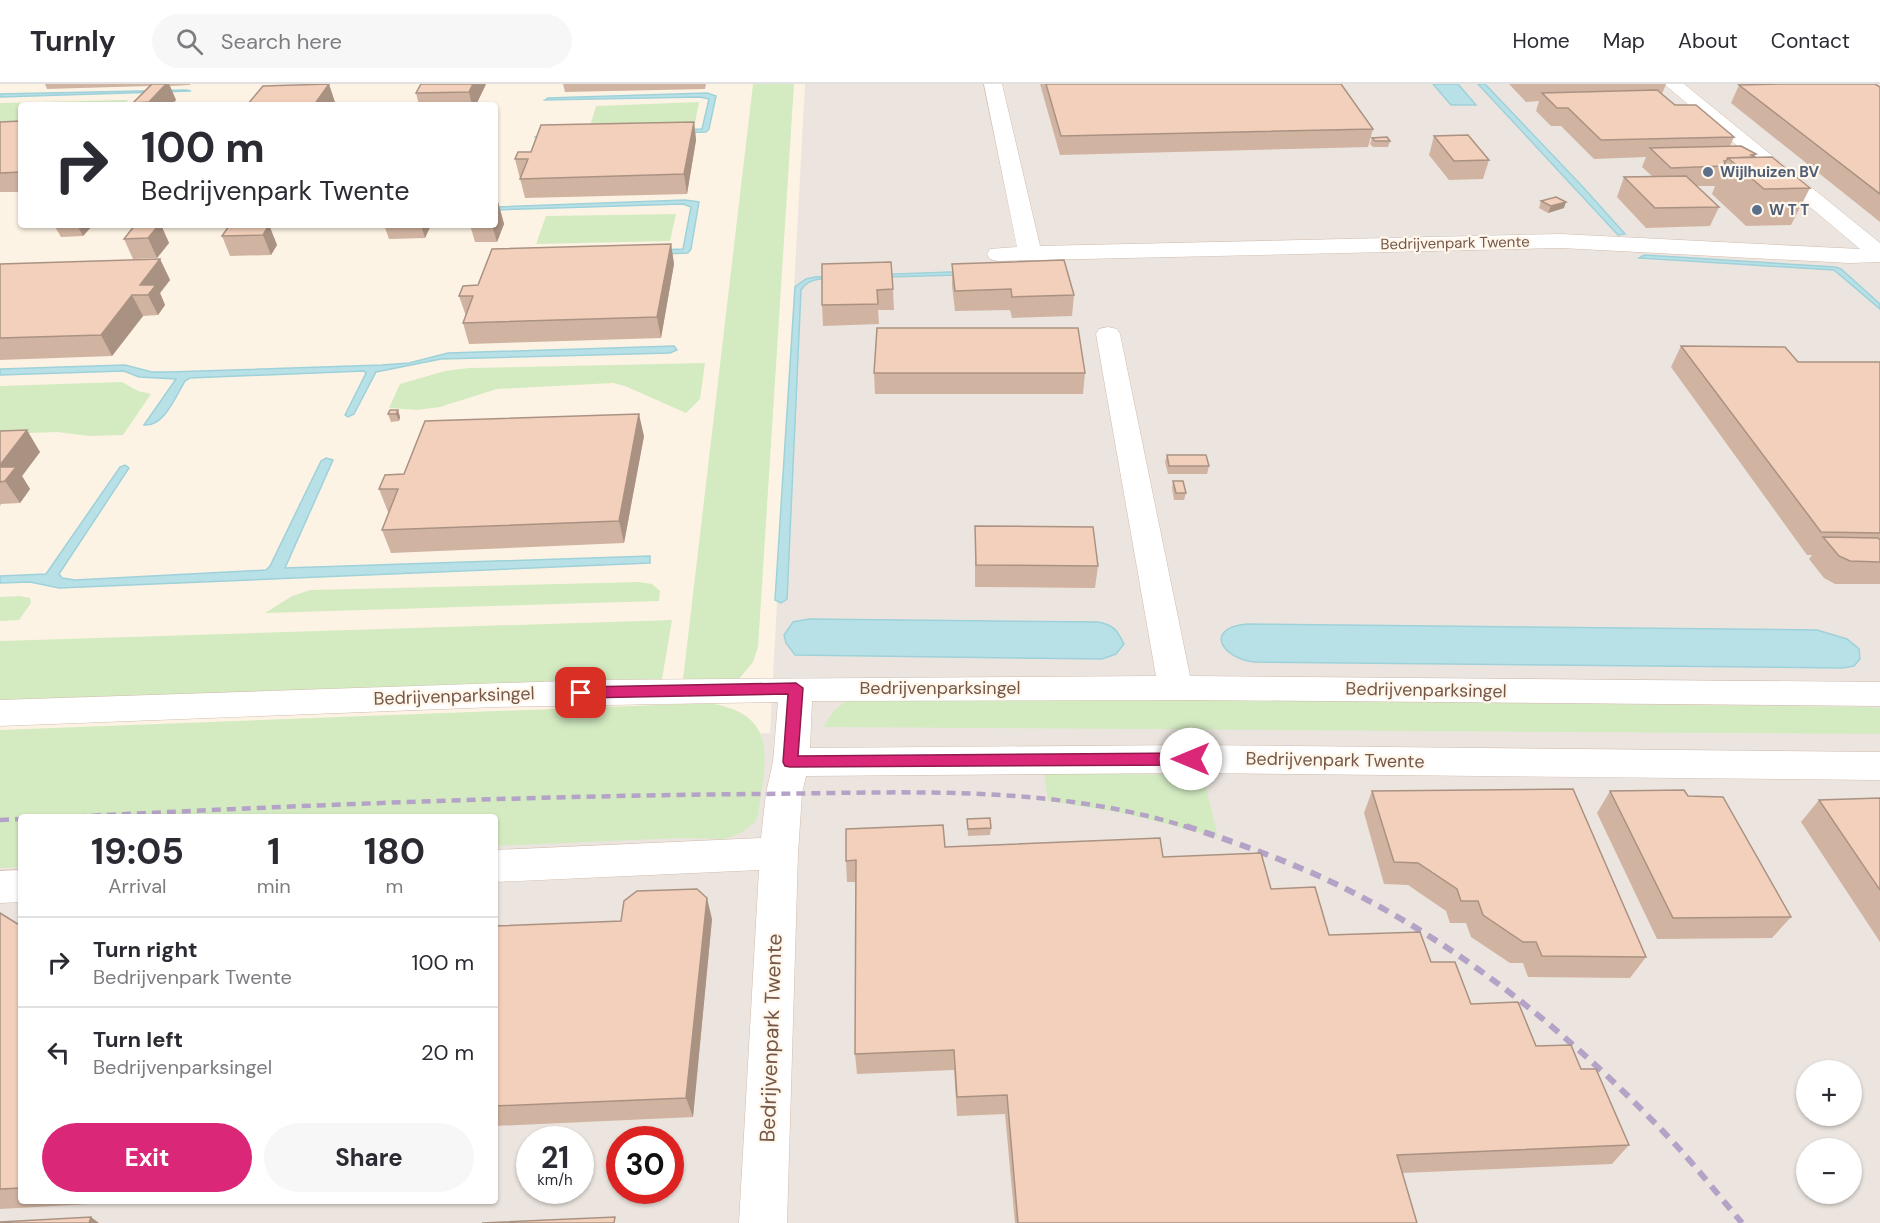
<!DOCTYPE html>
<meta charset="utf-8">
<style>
:root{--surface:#fff;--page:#f7f7f7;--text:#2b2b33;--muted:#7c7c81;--line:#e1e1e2;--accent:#db2777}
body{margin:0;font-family:"DM Sans",sans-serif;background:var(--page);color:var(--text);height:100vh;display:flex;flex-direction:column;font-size:22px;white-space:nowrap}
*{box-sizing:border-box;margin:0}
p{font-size:20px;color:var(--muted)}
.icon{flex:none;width:33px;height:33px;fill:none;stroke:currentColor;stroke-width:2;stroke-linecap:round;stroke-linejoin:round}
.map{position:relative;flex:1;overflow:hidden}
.sheet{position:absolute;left:18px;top:730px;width:480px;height:390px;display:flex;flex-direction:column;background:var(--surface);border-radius:6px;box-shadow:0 2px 4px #0004}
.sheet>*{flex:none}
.banner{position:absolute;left:18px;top:18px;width:480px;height:126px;border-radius:6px;box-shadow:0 2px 4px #0004;background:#fff;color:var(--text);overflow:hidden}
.controls{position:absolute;left:1796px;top:976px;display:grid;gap:12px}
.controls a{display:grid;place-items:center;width:66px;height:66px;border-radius:50%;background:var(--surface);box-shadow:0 2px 4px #0004;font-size:30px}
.speed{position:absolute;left:516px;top:1042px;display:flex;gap:12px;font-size:30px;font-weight:700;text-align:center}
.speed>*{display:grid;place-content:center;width:78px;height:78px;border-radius:50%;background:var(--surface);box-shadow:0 2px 4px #0004;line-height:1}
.speed small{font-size:15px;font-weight:400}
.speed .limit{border:9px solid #d22;background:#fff;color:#111}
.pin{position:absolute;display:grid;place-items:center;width:51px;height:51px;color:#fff;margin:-26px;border-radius:12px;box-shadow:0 3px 9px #0006}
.me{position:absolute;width:66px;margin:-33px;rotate:270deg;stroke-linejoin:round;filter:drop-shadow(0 0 4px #0008)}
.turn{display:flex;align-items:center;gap:21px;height:126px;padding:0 24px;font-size:27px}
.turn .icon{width:78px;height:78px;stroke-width:2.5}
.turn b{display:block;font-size:42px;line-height:51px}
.eta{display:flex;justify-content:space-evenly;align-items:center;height:102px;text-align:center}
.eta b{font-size:36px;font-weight:700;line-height:42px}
.action{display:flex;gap:12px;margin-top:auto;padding:12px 24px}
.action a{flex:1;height:69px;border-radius:36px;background:var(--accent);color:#fff;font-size:24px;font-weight:700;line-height:69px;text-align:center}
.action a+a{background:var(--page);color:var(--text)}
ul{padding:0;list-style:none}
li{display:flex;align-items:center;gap:18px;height:90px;padding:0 24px;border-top:2px solid var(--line)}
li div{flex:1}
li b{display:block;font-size:22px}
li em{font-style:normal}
header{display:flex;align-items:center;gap:36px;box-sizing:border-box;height:84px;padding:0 30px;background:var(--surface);border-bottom:2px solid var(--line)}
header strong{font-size:28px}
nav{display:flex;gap:33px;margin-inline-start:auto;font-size:21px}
.search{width:420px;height:54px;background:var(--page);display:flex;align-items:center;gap:15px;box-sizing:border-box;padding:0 21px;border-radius:33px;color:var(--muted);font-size:22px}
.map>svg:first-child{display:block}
.industrial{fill:#ece5df;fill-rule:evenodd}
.green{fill:#d4ebc2}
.water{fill:#b8e1e7;stroke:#9ed1d9;stroke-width:1.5}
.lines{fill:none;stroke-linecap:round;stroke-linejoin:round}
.minor-casing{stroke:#d1bcad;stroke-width:1}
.minor{fill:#fff;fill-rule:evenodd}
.rail-far1{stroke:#b5a2c7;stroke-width:4.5;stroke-dasharray:9 6;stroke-linecap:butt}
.rail{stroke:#b5a2c7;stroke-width:6;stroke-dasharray:11 8;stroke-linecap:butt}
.wall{fill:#d1b3a1}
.shaded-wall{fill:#aa9283}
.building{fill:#f3d0bb;stroke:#aa9283;stroke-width:1.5}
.route{fill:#db2777;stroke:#8e194d;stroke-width:1.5}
.service-dot{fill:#5c6f8a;stroke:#fff7eb;stroke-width:2}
.labels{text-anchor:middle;stroke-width:4.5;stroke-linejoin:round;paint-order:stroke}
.far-service-label{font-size:15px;font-weight:bold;fill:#4e5e75;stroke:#fff7eb;text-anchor:start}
.far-street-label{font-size:15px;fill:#765849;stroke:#fff7eb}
.street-label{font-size:18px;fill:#765849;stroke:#fff7eb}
.near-street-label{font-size:21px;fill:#765849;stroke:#fff7eb}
</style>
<header>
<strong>Turnly</strong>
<div class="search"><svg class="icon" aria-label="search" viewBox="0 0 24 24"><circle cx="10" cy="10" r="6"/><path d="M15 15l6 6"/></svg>Search here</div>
<nav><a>Home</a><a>Map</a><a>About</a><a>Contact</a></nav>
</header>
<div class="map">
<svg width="1880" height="1139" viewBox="0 0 1880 1139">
<rect width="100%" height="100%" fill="#fdf3e4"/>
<path class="industrial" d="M805 0H1880V1139H0V687L770 649ZM21 734H495V1118H21ZM1806 987H1851V1032H1806ZM530 1056H580V1107H530ZM620 1056H670V1107H620ZM1806 1065H1851V1110H1806Z"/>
<g class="green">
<polygon points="753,0 794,0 758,563 753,578 739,595 683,595"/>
<polygon points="128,16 124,21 21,21 21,40 0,41 0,19"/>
<polygon points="699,18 695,39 590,42 596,22"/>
<polygon points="676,130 670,157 536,160 546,132"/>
<polygon points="705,279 700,315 686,329 625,302 613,299 497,305 440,323 417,326 389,324 400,300 445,287 469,284"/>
<polygon points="122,298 138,307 151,310 123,351 89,352 57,348 0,350 0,302"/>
<polygon points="639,498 652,500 660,507 659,517 265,529 292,512 310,506"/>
<polygon points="19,512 30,514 31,519 19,536 0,537 0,513"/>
<polygon points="672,536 662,595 0,617 0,557"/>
<path d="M866 612 1873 623 1880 624V650L824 643C834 623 843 616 866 612Z"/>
<path d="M709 619C780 630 766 676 758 731L755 738 741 749 725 755 681 754 495 762V734H21V783L0 784V646Z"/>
<polygon points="1044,689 1203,691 1218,753 1122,729 1048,717"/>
</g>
<g class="water">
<polygon points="1433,0 1458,0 1476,21 1451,21"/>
<polygon points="1478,0 1485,0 1582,102 1625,150 1618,151"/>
<polygon points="186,6 191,7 0,13 0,10"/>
<polygon points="707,9 716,12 709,45 706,48 534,53 702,45 709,15 700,13 545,16 548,14"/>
<polygon points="685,116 699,118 691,165 688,169 500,177 498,173 683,165 691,123 683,120 495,126 495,123"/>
<polygon points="1644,171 1835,183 1841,185 1880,220 1880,225 1834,186 1639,174"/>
<path d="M1035 185 1026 189 819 195C811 197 806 198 801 206L787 515 781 519 775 516 795 203 806 195 815 193Z"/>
<path d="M674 262 677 266 670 269 441 275 376 288 354 330 348 333 345 331 366 289 364 287 190 294 185 297C176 312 164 343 144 341L176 295 139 293 124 287 0 291V285L125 281 152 288H169L382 281 409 279 448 269Z"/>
<polygon points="326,374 333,376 285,484 650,472 650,479 59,504 30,498 0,499 0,492 46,490 120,383 125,381 129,384 59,490 62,494 75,496 266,486 270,482 321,377"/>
<path d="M809 535 1098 538C1114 541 1117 546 1124 560L1116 570 1102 575 795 571 786 559 784 551 793 538Z"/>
<path d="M1247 540 1817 546 1847 555 1859 565 1860 575 1854 582 1843 584 1255 578C1222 575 1203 544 1247 540Z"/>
</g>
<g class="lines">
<g class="minor-casing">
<g id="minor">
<polygon points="984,0 1002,0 1040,162 1561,150 1860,165 1664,0 1684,0 1880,159 1880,178 1849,179 1561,164 998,177 990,175 987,170 990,165 1017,163"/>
<polygon points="1108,243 1117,245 1120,250 1190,592 1880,598 1880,622 1201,616 812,617 810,664 1191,661 1880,668 1880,696 1191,689 806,692 802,709 798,769 787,1139 739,1139 759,786 495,798 495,766 761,754 766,709 773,678 778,618 496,623 0,642 0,616 595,596 1156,592 1096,250 1099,245"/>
<polygon points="21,786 21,818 0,819 0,787"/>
</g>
</g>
<use href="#minor" class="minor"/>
<g class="rail-far1">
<path d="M47 734C283 722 519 712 756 710 900 709 1051 699 1190 744"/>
<polyline points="0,736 21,735"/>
</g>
<path class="rail" d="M1186 742C1243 761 1300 781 1354 809 1475 871 1582 961 1674 1059 1698 1085 1720 1113 1742 1139"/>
</g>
<g class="wall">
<polygon points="45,0 191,0 189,1 170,2 176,16 171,21 134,21 133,19 149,2 47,5"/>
<polygon points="486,0 476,21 419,21 416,9"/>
<polygon points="563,0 706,0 705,5 565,8"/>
<polygon points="1040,0 1341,0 1373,45 1368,63 1060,71"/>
<polygon points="1509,0 1666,0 1662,10 1675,21 1734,53 1730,62 1756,70 1755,73 1810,104 1791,141 1746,142 1712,110 1715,102 1697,102 1719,123 1710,142 1646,144 1617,113 1624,93 1653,93 1642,83 1646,73 1594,75 1561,42 1551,42 1536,27 1539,17 1526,18"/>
<polygon points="1739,1 1880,3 1880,138 1731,19"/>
<polygon points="21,37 21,108 0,108 0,38"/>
<polygon points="694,38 696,56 687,110 525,114 515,75 531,68"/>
<polygon points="1434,52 1489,76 1483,95 1449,96 1429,71"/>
<polygon points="1372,54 1390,57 1388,63 1373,63 1370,60"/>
<polygon points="497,114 504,140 497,158 475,158 470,141 495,141"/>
<polygon points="1541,117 1564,124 1548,129 1539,124"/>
<polygon points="54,141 93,141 83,152 61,153"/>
<polygon points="135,141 161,141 169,159 157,174 133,175 124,155"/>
<polygon points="269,141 277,161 271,171 230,172 222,152"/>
<polygon points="384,141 431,141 425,154 389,155"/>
<polygon points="671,160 674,180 661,254 469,260 463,239 466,232 459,212 478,201"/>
<polygon points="160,175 170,196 160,209 165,221 158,231 143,232 112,272 0,276 0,180"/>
<polygon points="822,180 893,205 894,226 878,226 879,240 823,242 822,221"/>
<polygon points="952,180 1074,211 1072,232 1012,234 1010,226 955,227 952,201"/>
<polygon points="1681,262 1798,278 1880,278 1880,500 1835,500 1824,494 1809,475 1812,471 1807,471 1671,283"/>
<polygon points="874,289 1085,289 1083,310 875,310"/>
<polygon points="398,326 400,333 399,337 391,338 388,330"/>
<polygon points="0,347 40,368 22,392 30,405 20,419 1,420 0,422"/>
<polygon points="644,352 624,459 391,469 382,446 389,427 388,428 379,405 404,390"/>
<polygon points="1167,371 1209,382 1207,390 1168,390 1165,378"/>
<polygon points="1173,397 1186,409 1184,416 1174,416 1172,404"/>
<polygon points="975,442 1098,482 1095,504 975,503"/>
<polygon points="1372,707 1646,873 1630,894 1528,893 1523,879 1510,879 1471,853 1466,839 1450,839 1446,827 1408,801 1384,800 1364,729"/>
<polygon points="1610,707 1791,833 1772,854 1657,855 1597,729"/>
<polygon points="1880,714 1880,858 1801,738 1819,716"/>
<polygon points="967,735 991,744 990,751 968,752"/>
<polygon points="945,763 1163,773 1271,805 1329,851 1431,878 1471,920 1536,962 1581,985 1629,1061 1612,1080 1402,1089 1417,1139 1015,1139 1005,1030 957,1032 954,986 857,990 855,970 856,798 847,798 846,777"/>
<polygon points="0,829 21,842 21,1118 126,1118 0,1125"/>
<polygon points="712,835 693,1033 495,1042 495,842 621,837"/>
</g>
<g class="shaded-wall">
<polygon points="166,0 169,0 176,16 171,21 150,21 149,18"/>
<polygon points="329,0 335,18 333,21 314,21"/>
<polygon points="473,0 486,0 476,21 472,21 469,8"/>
<polygon points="694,38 696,56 687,110 684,90"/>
<polygon points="497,114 504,140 497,158 492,141 495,141 495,119"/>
<polygon points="1566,118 1564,124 1548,129 1551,122"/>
<polygon points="77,141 93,141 83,152"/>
<polygon points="159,141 161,141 169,159 157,174 148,154"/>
<polygon points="269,141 277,161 271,171 263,151"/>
<polygon points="421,141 431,141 425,154"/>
<polygon points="671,160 674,180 661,254 657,233"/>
<polygon points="160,175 170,196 160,209 165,221 158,231 148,211 140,201"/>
<polygon points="132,211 143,232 112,272 101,251"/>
<polygon points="398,326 400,333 399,337 396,330"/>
<polygon points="639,330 644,352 624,459 619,437"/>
<polygon points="27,346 40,368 22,392 30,405 20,419 5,397 0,386 0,381"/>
<polygon points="707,814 712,835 693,1033 686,1014"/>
<polygon points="91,1133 99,1139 89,1139"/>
</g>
<g class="building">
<polygon points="152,0 166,0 149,18 133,19"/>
<polygon points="329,0 314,21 247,21 263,2"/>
<polygon points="421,0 473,0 469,8 416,9"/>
<polygon points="1046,0 1341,0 1373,45 1061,52"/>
<polygon points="1781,0 1875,0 1880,3 1880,110 1739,1"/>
<polygon points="1657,6 1675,21 1696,21 1734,53 1601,56 1568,24 1557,24 1542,9"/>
<polygon points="21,37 21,88 0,89 0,38"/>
<polygon points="694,38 684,90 520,95 528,75 515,75 518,68 531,68 541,41"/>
<polygon points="1468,51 1489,76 1454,77 1434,52"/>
<polygon points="1387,53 1390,57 1375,57 1372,54"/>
<polygon points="1741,62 1756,70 1751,71 1755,73 1728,74 1726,77 1724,77 1725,79 1724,82 1671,84 1650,64"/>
<polygon points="1772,73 1810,104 1764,105 1728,74"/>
<polygon points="1686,92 1719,123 1655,124 1624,93"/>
<polygon points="1556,113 1566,118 1551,122 1541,117"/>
<polygon points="135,141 159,141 148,154 124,155"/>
<polygon points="269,141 263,151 222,152 229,142"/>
<polygon points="671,160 657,233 463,239 473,212 459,212 463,202 478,201 492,165"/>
<polygon points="160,175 140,201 156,201 148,211 132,211 101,251 0,254 0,180"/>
<polygon points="1064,176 1074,211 1012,213 1011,205 955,207 952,180"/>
<polygon points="891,178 893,205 877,206 878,220 822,221 822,180"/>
<polygon points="877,244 1078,244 1085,289 874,289"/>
<polygon points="1681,262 1785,263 1798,278 1880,278 1880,449 1821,448"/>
<polygon points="390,326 398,326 396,330 388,330"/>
<polygon points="639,330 619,437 382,446 398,405 379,405 385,391 404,390 425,337"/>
<polygon points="27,346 0,381 0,347"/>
<polygon points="1167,371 1206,371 1209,382 1169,382"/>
<polygon points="0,383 16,383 5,397 0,398"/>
<polygon points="1173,397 1183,397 1186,409 1176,409"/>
<polygon points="975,442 1093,443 1098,482 976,481"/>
<polygon points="1823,453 1878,454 1880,456 1880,478 1850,477 1839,472"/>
<polygon points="1573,705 1646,873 1542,872 1536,858 1523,858 1483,831 1478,817 1461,817 1457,805 1418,779 1394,778 1372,707"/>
<polygon points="1684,706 1688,712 1723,713 1791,833 1673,834 1610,707"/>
<polygon points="1880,714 1880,806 1819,716"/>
<polygon points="990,734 991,744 968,745 967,735"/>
<polygon points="943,741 945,763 1160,754 1163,773 1261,769 1271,805 1315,803 1329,851 1420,848 1431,878 1455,878 1471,920 1518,918 1536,962 1571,961 1581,985 1596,985 1629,1061 1397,1071 1417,1139 1018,1139 1007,1011 957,1013 954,966 855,970 856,776 846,777 846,745"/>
<polygon points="697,805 707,814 686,1014 495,1022 495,842 621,837 624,817 637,807"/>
<polygon points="0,829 21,842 21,1104 0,1105"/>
<polygon points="91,1133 89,1139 0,1139 0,1138"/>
<polygon points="615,1133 614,1139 482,1139"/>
</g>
<polygon class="route" points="796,599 803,604 798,672 1191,669 1196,671 1198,675 1196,679 1191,681 790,683 785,682 783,678 788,610 581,614 574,609 581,603"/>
<g class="service-dot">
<circle cx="1708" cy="88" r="6"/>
<circle cx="1757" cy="126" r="6"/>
</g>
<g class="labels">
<g class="far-service-label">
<text x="1720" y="93">Wijlhuizen BV</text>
<text x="1769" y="131">W T T</text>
</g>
<g class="far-street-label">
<text transform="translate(1455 159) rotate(-1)" y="5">Bedrijvenpark Twente</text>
</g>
<g class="street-label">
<text x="940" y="610">Bedrijvenparksingel</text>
<text transform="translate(1426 606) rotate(1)" y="6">Bedrijvenparksingel</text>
<text transform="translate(454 612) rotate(-2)" y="6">Bedrijvenparksingel</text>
<text transform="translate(1335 676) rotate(1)" y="6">Bedrijvenpark Twente</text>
</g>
<g class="near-street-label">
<text transform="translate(771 954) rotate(-88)" y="7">Bedrijvenpark Twente</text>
</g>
</g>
</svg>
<div class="controls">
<a>+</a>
<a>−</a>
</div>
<div class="speed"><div>21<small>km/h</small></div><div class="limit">30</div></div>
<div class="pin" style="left:581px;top:609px;background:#d93025"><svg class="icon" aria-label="arrive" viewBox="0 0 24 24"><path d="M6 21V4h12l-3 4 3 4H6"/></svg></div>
<svg class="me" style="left:1191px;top:675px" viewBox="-20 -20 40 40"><circle r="19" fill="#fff"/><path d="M0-13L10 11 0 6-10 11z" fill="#db2777"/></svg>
<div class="banner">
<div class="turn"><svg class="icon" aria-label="right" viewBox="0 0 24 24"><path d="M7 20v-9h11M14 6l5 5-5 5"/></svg><div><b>100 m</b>Bedrijvenpark Twente</div></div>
</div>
<section class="sheet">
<div class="eta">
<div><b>19:05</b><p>Arrival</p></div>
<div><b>1</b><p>min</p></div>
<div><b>180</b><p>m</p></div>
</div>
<ul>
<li><svg class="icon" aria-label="right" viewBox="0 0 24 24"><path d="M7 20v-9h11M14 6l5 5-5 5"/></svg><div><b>Turn right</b><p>Bedrijvenpark Twente</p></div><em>100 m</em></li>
<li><svg class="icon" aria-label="left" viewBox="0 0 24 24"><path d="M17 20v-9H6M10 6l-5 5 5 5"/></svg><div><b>Turn left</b><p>Bedrijvenparksingel</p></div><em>20 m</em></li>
</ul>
<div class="action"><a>Exit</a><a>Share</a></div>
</section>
</div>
